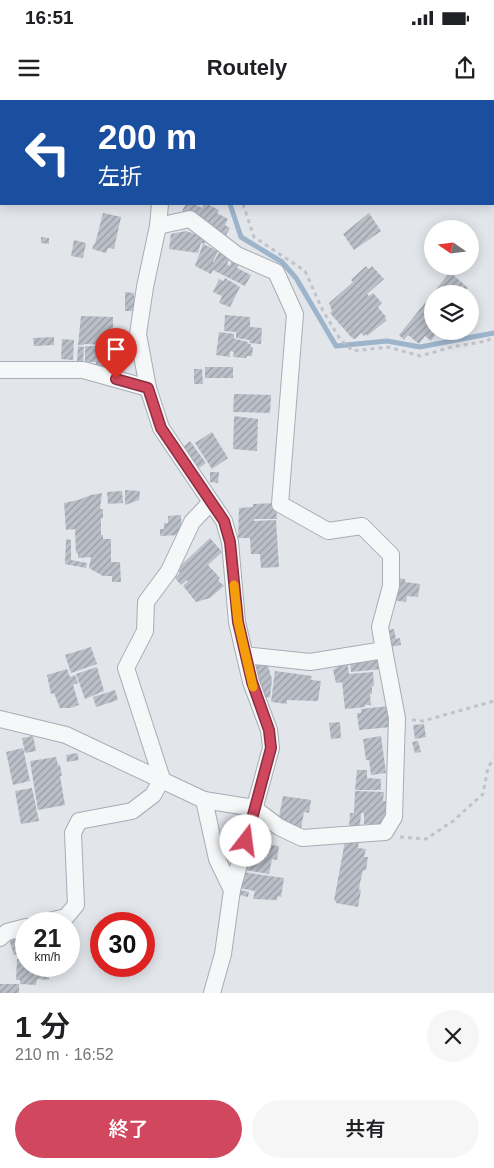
<!DOCTYPE html>
<html lang="ja">
<meta charset="utf-8">
<style>
:root{--surface:#fff;--page:#f6f6f6;--text:#202124;--muted:#757577;--accent:#d0475e}
body{margin:0;font-family:Arial,"Noto Sans JP",sans-serif;background:var(--page);color:var(--text);height:100vh;display:flex;flex-direction:column;font-size:19px;white-space:nowrap}
*{box-sizing:border-box;margin:0}
p{font-size:16px;color:var(--muted)}
.icon{flex:none;width:28px;height:28px;fill:none;stroke:currentColor;stroke-width:2;stroke-linecap:round;stroke-linejoin:round}
.map{position:relative;height:893px;overflow:hidden}
.drawer{display:flex;flex-direction:column;background:var(--surface);flex:1}
.drawer>*{flex:none}
.banner{position:absolute;left:0px;top:0px;width:495px;height:105px;box-shadow:0 2px 12px #0003;background:#1a4fa0;color:#fff;overflow:hidden}
.needle{width:32px;rotate:284deg}
.fabs{position:absolute;left:424px;top:120px;display:grid;gap:10px}
.fabs a{display:grid;place-items:center;width:55px;height:55px;border-radius:50%;background:var(--surface);box-shadow:0 2px 12px #0003;font-size:25px}
.speed{position:absolute;left:15px;top:812px;display:flex;gap:10px;font-size:25px;font-weight:700;text-align:center}
.speed>*{display:grid;place-content:center;width:65px;height:65px;border-radius:50%;background:var(--surface);box-shadow:0 2px 12px #0003;line-height:1}
.speed small{font-size:12px;font-weight:400}
.speed .limit{border:8px solid #d22;background:#fff;color:#111}
.pin{position:absolute;display:grid;place-items:center;width:42px;height:42px;color:#fff;margin:-51px -21px;border-radius:50% 50% 50% 0;rotate:-45deg;box-shadow:0 0 5px #0007}
.pin .icon{rotate:45deg}
.me{position:absolute;width:55px;margin:-28px;rotate:15deg;stroke-linejoin:round;filter:drop-shadow(0 0 4px #0008)}
.turn{display:flex;align-items:center;gap:18px;height:105px;padding:0 15px;font-size:22px}
.turn .icon{width:65px;height:65px;stroke-width:2.5}
.turn b{display:block;font-size:35px;line-height:42px}
.round{display:grid;place-items:center;flex:none;width:52px;height:52px;border-radius:26px;background:var(--page)}
.summary{display:flex;align-items:center;justify-content:space-between;height:85px;padding:0 15px}
h1{font-size:30px;font-weight:600;line-height:38px}
.button{display:flex;gap:10px;margin-top:auto;padding:10px 15px}
.button a{flex:1;height:58px;border-radius:30px;background:var(--accent);color:#fff;font-size:20px;font-weight:600;line-height:58px;text-align:center}
.button a+a{background:var(--page);color:var(--text)}
.status{display:flex;justify-content:space-between;align-items:center;height:35px;padding:0 25px;background:var(--surface);direction:ltr}
.status svg{height:14px;fill:currentColor}
header{display:flex;justify-content:space-between;align-items:center;height:65px;padding:0 15px;background:var(--surface);font-size:22px;font-weight:600}
.map>svg:first-child{display:block}
.lines{fill:none;stroke-linecap:round;stroke-linejoin:round}
.stream{stroke:#9db4cb;stroke-width:5}
.building{fill:url(#building-hatch)}
.minor-casing{stroke:#a7adb5;stroke-width:18}
.path{stroke:#c0c4ca;stroke-width:3;stroke-dasharray:4 4;stroke-linecap:butt}
.minor{stroke:#f5f7f9;stroke-width:16}
.route-casing{stroke:#872e3d;stroke-width:12}
.route{stroke:#d0475e;stroke-width:9}
.slow{stroke:#f59e0b;stroke-width:9}
</style>
<div class="status"><b>16:51</b><svg viewBox="0 0 49 12"><path d="M0 12V9h3v3zM5 12V6h3v6zM10 12V3h3v9zM15 12V0h3v12zM26 1h20v11H26zM47 4h2v5h-2z"/></svg></div>
<header><svg class="icon" aria-label="menu" viewBox="0 0 24 24"><path d="M4 6h16M4 12h16M4 18h16"/></svg>Routely<svg class="icon" aria-label="share" viewBox="0 0 24 24"><path d="M12 15V3M7 8l5-5 5 5M5 13v7h14v-7"/></svg></header>
<div class="map">
<svg width="494" height="893" viewBox="0 0 494 893">
<defs>
<pattern id="building-hatch" width="6" height="6" patternUnits="userSpaceOnUse" patternTransform="scale(1.25)"><rect width="6" height="6" fill="#babfc8"/><path d="M-1 1l2-2M0 6l6-6M5 7l2-2" fill="none" stroke="#979ca4"/></pattern>
</defs>
<rect width="100%" height="100%" fill="#e2e6eb"/>
<g class="lines">
<g class="stream">
<polyline points="179,0 179,1"/>
<polyline points="230,104 241,137 282,162 296,178 336,246 387,241 420,247 494,233"/>
</g>
</g>
<g class="building">
<polygon points="186,104 194,104 202,108 204,104 207,104 219,110 217,113 228,119 225,125 230,128 225,137 182,111"/>
<polygon points="103,113 121,117 114,149 108,148 106,153 92,149 94,144 95,144"/>
<polygon points="369,113 381,131 354,150 343,134"/>
<polygon points="186,131 206,138 205,144 201,143 198,153 169,149 171,134"/>
<polygon points="41,137 49,138 49,144 41,143"/>
<polygon points="74,140 86,143 83,158 71,156"/>
<polygon points="203,144 218,151 213,162 214,162 219,152 230,158 227,164 230,166 232,160 239,164 237,168 251,175 245,186 213,170 211,174 195,166"/>
<polygon points="366,166 369,169 372,166 384,179 367,194 369,196 373,193 382,203 378,207 386,217 385,219 387,220 367,236 366,234 364,236 361,233 355,239 352,238 330,213 332,211 329,203 353,182 351,180"/>
<polygon points="450,172 468,188 464,194 432,194 432,231 438,231 431,241 425,236 419,244 408,235 404,240 399,235"/>
<polygon points="225,178 240,187 230,207 219,203 222,196 213,192 219,179 224,181"/>
<polygon points="125,192 134,193 134,211 125,211"/>
<polygon points="225,215 250,217 250,227 262,228 261,244 249,243 250,240 236,238 236,232 224,231"/>
<polygon points="81,216 113,217 113,245 84,244 84,245 78,245"/>
<polygon points="219,232 234,234 234,238 232,238 248,242 248,244 251,244 250,247 253,247 252,256 247,256 246,258 233,257 234,252 230,251 230,257 216,255"/>
<polygon points="54,237 54,245 34,246 33,238"/>
<polygon points="62,239 74,240 73,260 61,259"/>
<polygon points="78,246 84,247 83,262 77,262"/>
<polygon points="85,246 116,247 116,254 122,254 121,267 96,267 96,262 85,262"/>
<rect x="205" y="267" width="28" height="11"/>
<polygon points="194,269 202,269 203,284 194,284"/>
<polygon points="234,294 271,295 270,313 233,312"/>
<polygon points="234,316 258,319 257,351 233,349"/>
<polygon points="212,332 228,358 212,369 195,343"/>
<polygon points="190,341 206,363 199,368 183,347"/>
<polygon points="210,372 219,372 218,383 210,382"/>
<polygon points="125,390 140,391 139,400 125,405"/>
<polygon points="122,391 123,403 108,404 107,392"/>
<polygon points="102,393 100,409 103,409 103,418 101,418 101,435 103,435 103,439 111,439 111,462 120,462 121,482 112,482 112,476 103,476 89,468 91,457 78,458 78,453 76,453 75,429 66,430 64,403 78,400 91,395"/>
<polygon points="276,403 277,419 254,419 254,421 276,420 279,467 261,468 260,454 251,454 250,438 238,438 239,408 253,407 253,404"/>
<polygon points="181,415 181,430 179,431 179,435 160,436 160,429 164,429 164,423 168,423 168,416"/>
<polygon points="210,438 222,452 208,465 220,478 218,480 224,486 210,498 196,502 183,486 188,481 187,480 181,485 175,478 180,473 177,469"/>
<polygon points="66,439 71,440 71,460 87,463 86,468 65,464"/>
<polygon points="396,478 405,479 405,482 420,484 418,497 407,496 406,502 393,500"/>
<polygon points="394,529 396,539 400,538 401,545 390,547 383,531"/>
<polygon points="91,547 97,564 71,573 65,555"/>
<polygon points="380,556 381,569 351,572 350,559"/>
<polygon points="347,560 349,574 373,572 374,586 372,586 372,594 370,594 371,605 365,605 365,607 345,609 342,582 336,583 333,570"/>
<polygon points="267,563 272,579 270,597 260,599 252,567"/>
<polygon points="97,567 104,591 85,599 76,574"/>
<polygon points="67,569 70,577 75,575 78,583 73,585 79,605 70,608 60,608 54,593 51,594 47,575"/>
<polygon points="275,571 312,576 311,580 321,581 318,601 287,600 287,604 271,602"/>
<polygon points="115,590 118,600 96,607 93,597"/>
<polygon points="389,606 391,627 359,630 357,613 361,613 361,609"/>
<polygon points="340,622 341,638 331,639 329,623"/>
<polygon points="424,624 426,637 415,639 413,625"/>
<polygon points="33,636 36,651 25,653 22,638"/>
<polygon points="381,636 386,673 371,675 369,660 366,660 363,639"/>
<polygon points="418,641 421,652 415,653 412,642"/>
<polygon points="23,648 30,681 13,685 6,652"/>
<polygon points="77,653 79,660 67,662 66,655"/>
<polygon points="56,657 58,665 60,665 62,676 60,676 65,705 38,710 30,661"/>
<polygon points="357,670 367,670 367,678 381,679 381,690 355,690"/>
<polygon points="32,688 39,721 21,724 15,691"/>
<polygon points="355,691 384,692 383,701 388,701 388,715 385,715 384,724 364,724 364,713 361,713 360,727 349,727 350,713 354,713"/>
<polygon points="283,696 311,700 309,713 304,712 301,729 291,727 292,724 278,722"/>
<polygon points="251,729 271,732 270,745 279,746 277,760 272,759 269,774 246,770"/>
<polygon points="359,739 358,748 366,749 364,757 368,757 366,770 363,770 360,783 359,790 361,790 358,807 336,803 336,801 334,801 345,741"/>
<polygon points="225,748 234,750 232,761 222,760"/>
<polygon points="242,772 284,778 281,797 278,796 277,800 253,799 255,791 239,788"/>
<polygon points="240,790 249,792 248,797 239,795"/>
<polygon points="26,834 26,851 14,855 9,839"/>
<polygon points="17,859 26,859 26,866 49,866 49,880 37,879 36,885 20,884 20,880 16,880"/>
<rect x="0" y="884" width="19" height="9"/>
</g>
<g class="lines">
<g class="minor-casing">
<g id="minor">
<polyline points="160,0 160,1"/>
<polyline points="160,104 158,126 145,187 138,234 148,288 161,328 224,421 230,442 237,522 251,582 269,630 271,648 232,790 223,854 212,893"/>
<polyline points="158,126 190,119 237,155 276,172 295,214 280,404 328,431 362,426 391,455 391,486 380,527 384,550"/>
<polyline points="0,270 83,270 148,288"/>
<polyline points="0,619 66,635 204,700 217,759 232,790"/>
<polyline points="204,700 254,708 279,727 302,738 385,732 394,717 397,618 384,550 310,562 245,555"/>
<polyline points="37,824 66,817 76,805 73,733 79,721 132,711 153,695 162,679 126,568 145,531 146,502 169,471 192,422 211,402"/>
<polyline points="0,838 7,832 26,827"/>
</g>
</g>
<g class="path">
<polyline points="201,0 202,1"/>
<polyline points="243,104 254,137 305,171 323,211 340,239 353,251 388,247 420,256 452,247 487,241 494,236"/>
<polyline points="412,620 423,621 494,601"/>
<polyline points="400,737 426,739 453,721 483,694 488,667 494,659"/>
</g>
<use href="#minor" class="minor"/>
</g>
<g class="lines">
<g class="route-casing">
<polyline id="route" points="116,279 148,288 161,328 224,421 230,442 238,522 252,582 269,630 271,648 246,741"/>
</g>
<use href="#route" class="route"/>
<polyline class="slow" points="234,485 238,522 253,587"/>
</g>
</svg>
<div class="fabs">
<a><svg class="needle" viewBox="-14 -14 28 28"><path d="M0-13l5 13h-10z" fill="#e53935"/><path d="M0 13l5-13h-10z" fill="#757577"/></svg></a>
<a><svg class="icon" aria-label="layers" viewBox="0 0 24 24"><path d="M12 4l9 5-9 5-9-5zM3 14l9 5 9-5"/></svg></a>
</div>
<div class="speed"><div>21<small>km/h</small></div><div class="limit">30</div></div>
<div class="pin" style="left:116px;top:279px;background:#d93025"><svg class="icon" aria-label="arrive" viewBox="0 0 24 24"><path d="M6 21V4h12l-3 4 3 4H6"/></svg></div>
<svg class="me" style="left:246px;top:741px" viewBox="-20 -20 40 40"><circle r="19" fill="#fff"/><path d="M0-13L10 11 0 6-10 11z" fill="#d0475e"/></svg>
<div class="banner">
<div class="turn"><svg class="icon" aria-label="left" viewBox="0 0 24 24"><path d="M17 20v-9H6M10 6l-5 5 5 5"/></svg><div><b>200 m</b>左折</div></div>
</div>
</div>
<section class="drawer">
<div class="summary"><div><h1>1 分</h1><p>210 m · 16:52</p></div><a class="round"><svg class="icon" aria-label="close" viewBox="0 0 24 24"><path d="M6 6l12 12M18 6L6 18"/></svg></a></div>
<div class="button"><a>終了</a><a>共有</a></div>
</section>
